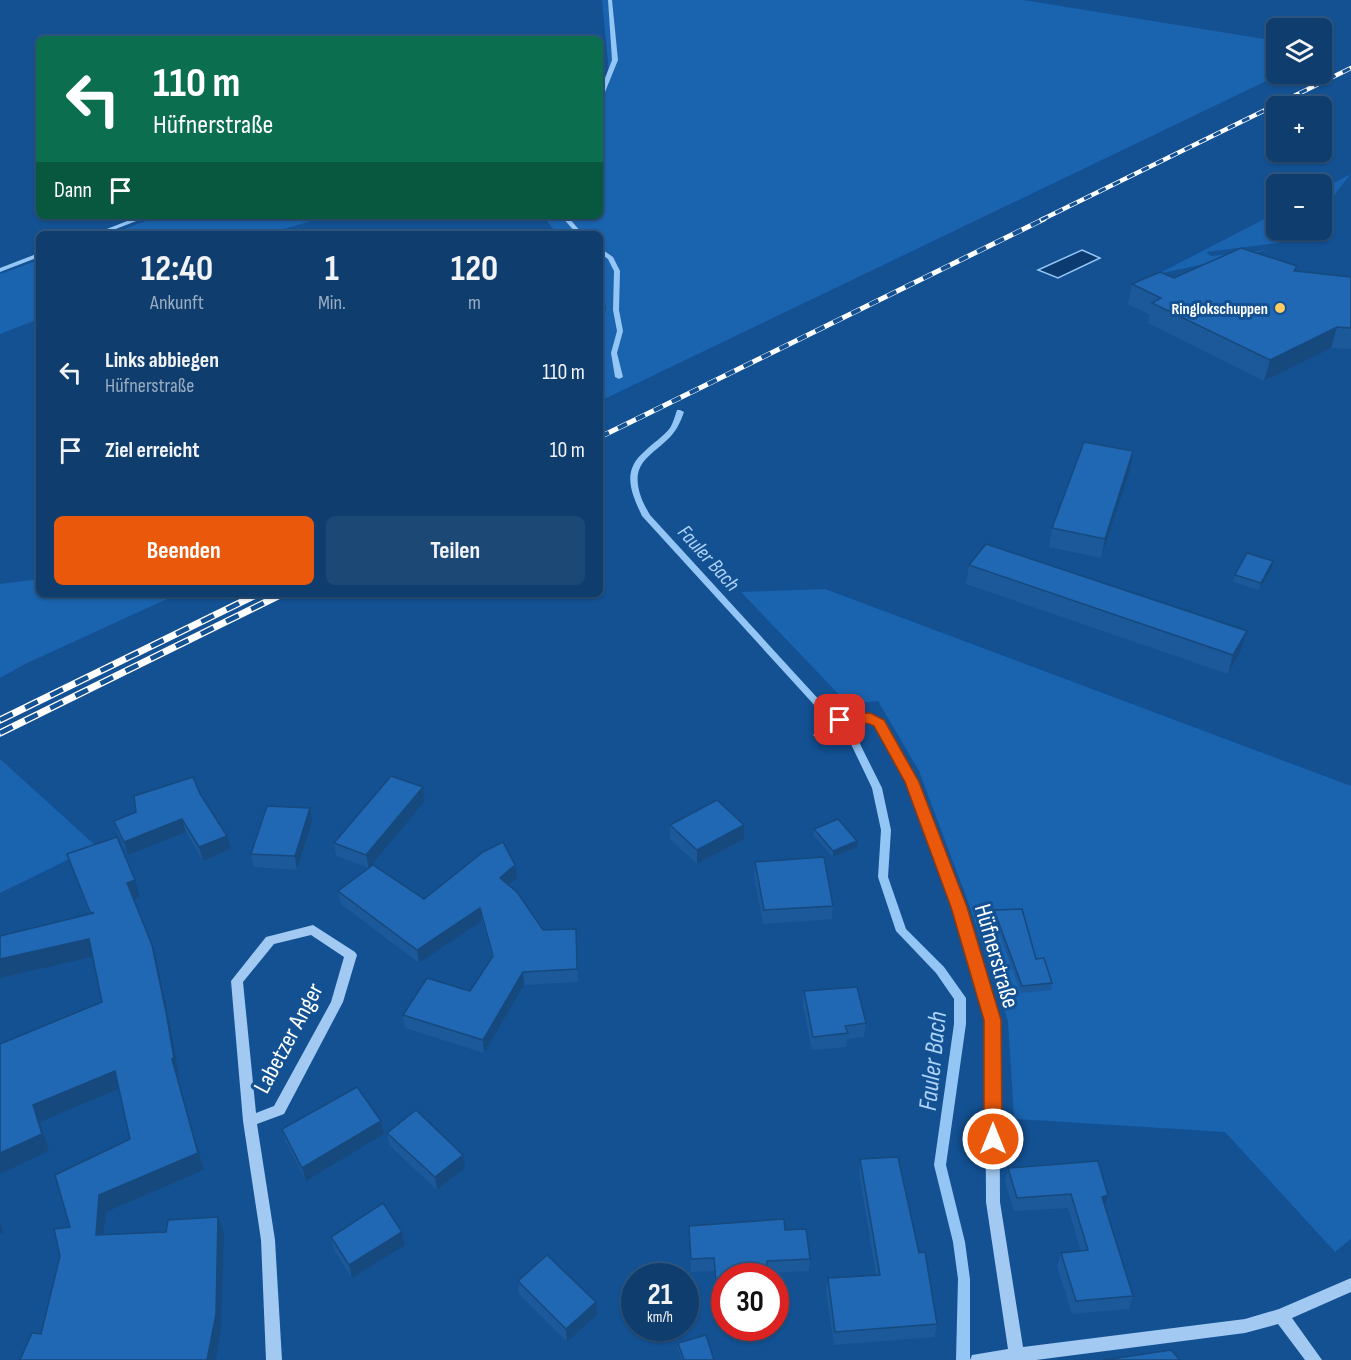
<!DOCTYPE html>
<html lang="de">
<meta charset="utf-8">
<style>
:root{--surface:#0e3d6e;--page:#1c4876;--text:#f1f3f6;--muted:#9baec2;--line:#2e5681;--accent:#ea580c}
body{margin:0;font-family:"Sofia Sans Condensed",sans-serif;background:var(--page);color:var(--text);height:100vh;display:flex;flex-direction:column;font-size:22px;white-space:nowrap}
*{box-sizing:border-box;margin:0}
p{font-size:20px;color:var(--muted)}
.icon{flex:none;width:33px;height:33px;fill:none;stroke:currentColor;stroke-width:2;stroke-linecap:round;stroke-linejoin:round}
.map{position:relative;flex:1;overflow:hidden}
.sheet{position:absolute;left:36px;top:231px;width:567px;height:366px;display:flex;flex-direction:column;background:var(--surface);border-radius:9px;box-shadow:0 2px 4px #0004,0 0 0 2px var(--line)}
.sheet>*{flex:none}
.guide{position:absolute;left:36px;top:36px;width:567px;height:183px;border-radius:9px;box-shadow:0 2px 4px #0004,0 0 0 2px var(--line);background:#0b6e4f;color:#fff;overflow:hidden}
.controls{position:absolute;left:1266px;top:18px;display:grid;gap:12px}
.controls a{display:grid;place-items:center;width:66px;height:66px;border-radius:9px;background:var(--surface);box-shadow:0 2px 4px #0004,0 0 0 2px var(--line);font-size:30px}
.speed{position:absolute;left:621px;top:1263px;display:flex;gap:12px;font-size:30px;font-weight:700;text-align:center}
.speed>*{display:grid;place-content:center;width:78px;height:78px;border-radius:50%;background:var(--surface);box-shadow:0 2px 4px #0004,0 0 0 2px var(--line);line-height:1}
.speed small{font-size:15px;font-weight:400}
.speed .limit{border:9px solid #d22;background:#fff;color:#111}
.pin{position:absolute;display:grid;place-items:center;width:51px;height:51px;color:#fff;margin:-26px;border-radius:12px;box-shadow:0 3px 9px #0006}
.me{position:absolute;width:66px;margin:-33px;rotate:0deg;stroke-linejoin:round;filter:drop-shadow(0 0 4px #0008)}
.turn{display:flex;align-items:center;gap:21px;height:126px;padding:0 18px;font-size:27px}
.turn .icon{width:78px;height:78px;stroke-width:2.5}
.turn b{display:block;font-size:42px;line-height:51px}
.then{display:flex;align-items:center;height:57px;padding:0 18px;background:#0003;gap:12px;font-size:22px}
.eta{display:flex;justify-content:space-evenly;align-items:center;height:102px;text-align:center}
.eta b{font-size:36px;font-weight:700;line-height:42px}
.button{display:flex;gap:12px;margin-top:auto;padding:12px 18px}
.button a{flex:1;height:69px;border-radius:9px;background:var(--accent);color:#fff;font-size:24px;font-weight:700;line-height:69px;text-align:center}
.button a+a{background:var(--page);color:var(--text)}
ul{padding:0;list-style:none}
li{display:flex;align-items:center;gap:18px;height:78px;padding:0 18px}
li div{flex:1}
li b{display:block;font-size:22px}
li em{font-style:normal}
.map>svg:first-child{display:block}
.green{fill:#1a63ae}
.water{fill:#0b3b70;stroke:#93c5f5;stroke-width:1.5}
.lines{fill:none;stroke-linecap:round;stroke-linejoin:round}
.stream{fill:#93c5f5;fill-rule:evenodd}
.minor{fill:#a1c9f2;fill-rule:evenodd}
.rail-far2-casing{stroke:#fff;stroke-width:4.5}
.rail-far1-casing{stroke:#fff;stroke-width:5}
.rail-casing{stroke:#fff;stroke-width:7}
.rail-far2{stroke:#135193;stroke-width:3;stroke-dasharray:8;stroke-linecap:butt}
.rail-far1{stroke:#135193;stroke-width:4;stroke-dasharray:10;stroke-linecap:butt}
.rail{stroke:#135193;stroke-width:4.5;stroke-dasharray:14;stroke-linecap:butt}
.wall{fill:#1c599a}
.shaded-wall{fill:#16497d}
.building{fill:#2068b3;stroke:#16497d;stroke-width:1.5}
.route{fill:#ea580c;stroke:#983908;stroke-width:1.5}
.poi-dot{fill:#ffcb62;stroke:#135193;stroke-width:2}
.labels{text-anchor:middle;stroke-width:6;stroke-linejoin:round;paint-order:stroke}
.far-poi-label{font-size:16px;font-weight:bold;fill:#fff;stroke:#135193;text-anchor:end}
.water-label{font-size:21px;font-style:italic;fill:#add3f9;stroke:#135193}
.near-street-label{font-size:24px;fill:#fff;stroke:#135193}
.near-water-label{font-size:26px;font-style:italic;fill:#add3f9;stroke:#135193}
</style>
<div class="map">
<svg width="1351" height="1360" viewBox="0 0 1351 1360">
<rect width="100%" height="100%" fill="#135193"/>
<g class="green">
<polygon points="602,0 1023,0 1276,41 1276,74 1281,74 600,401 600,349 606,306 600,295 600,234 557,234 543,216 600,216 600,97 609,73"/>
<polygon points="1351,174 1337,191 1325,214 1322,213 1322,189"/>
<polygon points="1276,213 1276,230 1282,230 1277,235 1279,243 1206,252 1211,256 1268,250 1158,274"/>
<polygon points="160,216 329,216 266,234 110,234"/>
<polygon points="39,260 39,319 0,334 0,274"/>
<polygon points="39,579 39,594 178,594 25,664 0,678 0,584"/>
<polygon points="825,589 1351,786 1351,1239 1335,1252 1225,1132 1014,1119 1008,1021 970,907 919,771 878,701 848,704 741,592"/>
<polygon points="0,759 96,846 0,893"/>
</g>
<polygon class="water" points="1082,250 1100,258 1058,278 1038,270"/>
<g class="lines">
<g class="stream">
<polygon points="608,0 612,0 618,60 603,97 600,99 600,91 612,60"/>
<polygon points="140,216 149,216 103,234 94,234"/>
<polygon points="561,216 567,216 583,234 577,234"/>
<polygon points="600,248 613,257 620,271 619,310 623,331 617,353 623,377 619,379 615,377 611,353 617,331 613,310 614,271 608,259 600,253"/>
<polygon points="39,253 39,257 0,272 0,268"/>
<path d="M677 410H680L684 412C680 423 676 432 667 440 649 457 631 464 640 494 642 501 646 508 650 515L833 715 835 717 833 719H827L642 516C631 492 621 471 645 451 653 443 663 437 670 428 673 423 675 416 677 410Z"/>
<polygon points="842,725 845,726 857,738 882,788 891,830 888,877 906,929 944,967 966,998 966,1024 946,1165 965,1242 970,1279 970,1360 956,1360 958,1279 953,1242 934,1165 954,1024 954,999 936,973 896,931 878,877 881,830 872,788 850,742 837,728"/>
</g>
<g class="minor">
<path d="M855 714 871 715 883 720 918 782 965 907 999 1020 1000 1202 1023 1347 1245 1319 1279 1309 1351 1278V1292L1292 1318 1322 1360H1305L1278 1324 1245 1333 1036 1360H970L972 1355 1008 1349 986 1202 985 1020 953 907 906 782 875 725C855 715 839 727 822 738L818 739 813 735 836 720Z"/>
<path d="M313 925 355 952 357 955 343 1002 284 1114 257 1124 275 1240 282 1360H266L261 1240 243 1121 231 981 266 937ZM311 935 344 957 331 1002 274 1106 256 1113 243 982 274 944Z"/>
</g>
<g class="rail-far2-casing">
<polyline id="rail-far2" points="1041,220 1351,68"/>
</g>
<g class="rail-far1-casing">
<polyline id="rail-far1" points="600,437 1044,219"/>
</g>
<g class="rail-casing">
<g id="rail">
<polyline points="0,720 258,594"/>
<polyline points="0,733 282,594"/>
</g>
</g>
<use href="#rail-far2" class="rail-far2"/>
<use href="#rail-far1" class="rail-far1"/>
<use href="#rail" class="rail"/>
</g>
<g class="wall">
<polygon points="1351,277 1351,349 1331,348 1264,381 1148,323 1150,315 1128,304 1132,284 1174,278"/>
<polygon points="1130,470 1101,558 1049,547 1052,528"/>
<polygon points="969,565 1247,631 1241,650 1228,674 966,584"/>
<polygon points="1272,568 1259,590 1233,582 1235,575"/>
<polygon points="423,787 425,801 369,868 424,899 517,878 509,885 543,930 577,942 578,982 524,985 484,1053 405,1028 403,1015 470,991 492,958 482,921 419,963 341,904 338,891 369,868 336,856 334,843"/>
<polygon points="200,794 231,849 203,861 186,832 128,855 118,834 114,821"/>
<polygon points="310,808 312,822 297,870 254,867 251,854"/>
<polygon points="670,825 744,839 697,864 670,839"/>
<polygon points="814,829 857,847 833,857 813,835"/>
<polygon points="67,854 140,897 134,900 157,962 171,1029 179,1075 177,1076 204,1170 106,1212 104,1235 166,1232 218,1217 224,1233 221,1330 216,1360 20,1360 41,1334 70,1227 130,1139 119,1089 40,1122 49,1151 0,1174 102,1002 93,956 0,978 89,914"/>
<polygon points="755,862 833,906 832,919 763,924 754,875"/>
<polygon points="994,910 1036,959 1052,983 1051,990 1021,993 993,917"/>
<polygon points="804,991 866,1023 864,1037 847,1039 846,1047 812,1050 803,1005"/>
<polygon points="282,1129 384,1134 306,1181 286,1142"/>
<polygon points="387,1133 465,1168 437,1190 390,1146"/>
<polygon points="860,1159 937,1324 935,1337 834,1345 826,1291 828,1278 876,1275 859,1172"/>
<polygon points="1008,1168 1108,1195 1105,1205 1133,1296 1129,1309 1072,1314 1057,1266 1061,1253 1081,1251 1068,1208 1014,1211 1005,1182"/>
<polygon points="689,1226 785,1230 810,1259 809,1271 724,1276 724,1317 718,1317 714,1271 691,1272"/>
<polygon points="402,1232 405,1245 352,1278 334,1250 331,1237"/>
<polygon points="518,1281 597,1315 567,1342 519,1294"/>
<polygon points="678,1343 714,1360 682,1360 678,1349"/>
</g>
<g class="shaded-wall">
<polygon points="1337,327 1331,348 1264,381 1270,360"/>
<polygon points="1133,451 1130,470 1101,558 1105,539"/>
<polygon points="1273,561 1272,568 1259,590 1261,583"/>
<polygon points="1247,631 1241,650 1228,674 1233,655"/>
<polygon points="423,787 425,801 369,868 366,855"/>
<polygon points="310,808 312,822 297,870 295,856"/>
<polygon points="182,819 186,832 128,855 124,842"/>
<polygon points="744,825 744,839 697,864 697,850"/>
<polygon points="227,836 231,849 203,861 199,847"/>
<polygon points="857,841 857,847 833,857 833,851"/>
<polygon points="515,865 517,878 502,891 500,878"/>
<polygon points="135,880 140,897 133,900 127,883"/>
<polygon points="480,908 482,921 419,963 417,950"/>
<polygon points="89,939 95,956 0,978 0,959"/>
<polygon points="152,945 157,962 171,1029 179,1075 177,1076 204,1170 106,1212 102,1252 96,1235 99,1195 172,1059"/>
<polygon points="523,972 524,985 484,1053 483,1040"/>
<polygon points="115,1071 121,1088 40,1122 49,1151 0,1174 0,1153 33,1105"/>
<polygon points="381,1121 384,1134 306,1181 302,1168"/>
<polygon points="463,1155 465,1168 437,1190 435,1177"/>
<polygon points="1108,1195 1104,1209 1102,1197"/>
<polygon points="218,1217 224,1233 221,1330 216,1360 207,1360"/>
<polygon points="0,1222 3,1233 0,1234"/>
<polygon points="402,1232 405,1245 352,1278 349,1265"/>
<polygon points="596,1302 597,1315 567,1342 566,1329"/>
</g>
<g class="building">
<polygon points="1241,248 1297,266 1294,271 1351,277 1351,328 1337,327 1270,360 1152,303 1161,298 1132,284 1160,272 1174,278"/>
<polygon points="1084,442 1133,451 1105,539 1052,528"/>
<polygon points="986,544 1247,631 1233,655 969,565"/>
<polygon points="1247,553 1273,561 1261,583 1235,575"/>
<polygon points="391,776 423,787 366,855 334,843"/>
<polygon points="193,777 200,794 227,836 199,847 182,819 124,842 114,821 136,812 134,796"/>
<polygon points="717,800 744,825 697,850 670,825"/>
<polygon points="267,806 310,808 295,856 251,854"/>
<polygon points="838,819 857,841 833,851 814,829"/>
<polygon points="117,837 135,880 127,883 152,945 166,1012 174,1058 172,1059 198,1153 99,1195 96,1235 166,1232 168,1220 218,1217 216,1314 207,1360 20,1360 32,1333 41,1334 60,1256 54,1229 70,1227 55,1175 130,1139 115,1071 33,1105 42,1134 0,1153 0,1044 102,1002 89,939 0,959 0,936 94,913 90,912 67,854"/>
<polygon points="503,842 515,865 500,878 517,892 543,930 576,929 577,969 523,972 483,1040 403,1015 427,978 470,991 493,956 480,908 417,950 338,891 373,865 424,899 483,852"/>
<polygon points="824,857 833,906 764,910 755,862"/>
<polygon points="1022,909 1036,959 1044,958 1052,983 1022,986 994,910"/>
<polygon points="857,987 866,1023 845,1026 848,1033 813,1037 804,991"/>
<polygon points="357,1087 381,1121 302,1168 282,1129"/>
<polygon points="416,1110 463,1155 435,1177 387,1133"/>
<polygon points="898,1157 919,1253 925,1252 937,1324 835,1332 828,1278 880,1275 860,1159"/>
<polygon points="1098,1161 1108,1195 1102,1197 1133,1296 1076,1301 1061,1253 1088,1250 1071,1194 1017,1198 1008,1168"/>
<polygon points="383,1203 402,1232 349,1265 331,1237"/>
<polygon points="784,1219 785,1230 806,1229 810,1259 767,1261 768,1276 724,1276 724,1304 718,1305 714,1258 691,1259 689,1226"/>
<polygon points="547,1255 596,1302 566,1329 518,1281"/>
<polygon points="706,1335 714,1360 684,1360 678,1343"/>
<polygon points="1171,1350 1180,1360 1104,1360"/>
</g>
<path class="route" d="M870 713 884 720 919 782 967 907 1001 1020 1002 1139 999 1144 993 1147 986 1144 984 1139V1020L951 907 905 782 874 726C861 718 844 730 833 720L840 715Z"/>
<circle class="poi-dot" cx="1280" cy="308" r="6"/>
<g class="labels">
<g class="far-poi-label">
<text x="1268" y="314">Ringlokschuppen</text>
</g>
<g class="water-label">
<text transform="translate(709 558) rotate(48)" y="7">Fauler Bach</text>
</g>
<g class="near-street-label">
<text transform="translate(997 956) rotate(74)" y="8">Hüfnerstraße</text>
<text transform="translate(288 1038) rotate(-62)" y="8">Labetzer Anger</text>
</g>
<g class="near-water-label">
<text transform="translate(932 1061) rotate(-84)" y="9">Fauler Bach</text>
</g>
</g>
</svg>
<div class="controls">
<a><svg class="icon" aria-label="layers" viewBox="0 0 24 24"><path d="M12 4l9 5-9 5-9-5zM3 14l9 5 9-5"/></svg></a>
<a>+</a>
<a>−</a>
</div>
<div class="speed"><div>21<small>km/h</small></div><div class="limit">30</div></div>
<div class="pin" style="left:840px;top:720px;background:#d93025"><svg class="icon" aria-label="arrive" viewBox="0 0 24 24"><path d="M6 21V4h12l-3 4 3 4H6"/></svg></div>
<svg class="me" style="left:993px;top:1139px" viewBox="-20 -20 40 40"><circle r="17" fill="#ea580c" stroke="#fff" stroke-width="3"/><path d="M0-11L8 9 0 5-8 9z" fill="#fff"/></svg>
<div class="guide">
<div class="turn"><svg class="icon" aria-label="left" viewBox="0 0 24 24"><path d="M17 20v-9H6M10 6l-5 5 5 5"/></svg><div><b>110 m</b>Hüfnerstraße</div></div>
<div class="then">Dann<svg class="icon" aria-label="arrive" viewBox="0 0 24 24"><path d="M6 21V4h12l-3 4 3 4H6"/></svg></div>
</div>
<section class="sheet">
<div class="eta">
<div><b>12:40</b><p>Ankunft</p></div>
<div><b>1</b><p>Min.</p></div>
<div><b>120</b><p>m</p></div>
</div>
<ul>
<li><svg class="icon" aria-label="left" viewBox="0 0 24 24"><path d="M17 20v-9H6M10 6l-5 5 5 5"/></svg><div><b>Links abbiegen</b><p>Hüfnerstraße</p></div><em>110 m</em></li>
<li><svg class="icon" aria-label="arrive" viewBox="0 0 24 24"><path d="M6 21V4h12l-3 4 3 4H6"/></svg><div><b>Ziel erreicht</b></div><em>10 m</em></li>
</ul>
<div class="button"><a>Beenden</a><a>Teilen</a></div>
</section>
</div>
